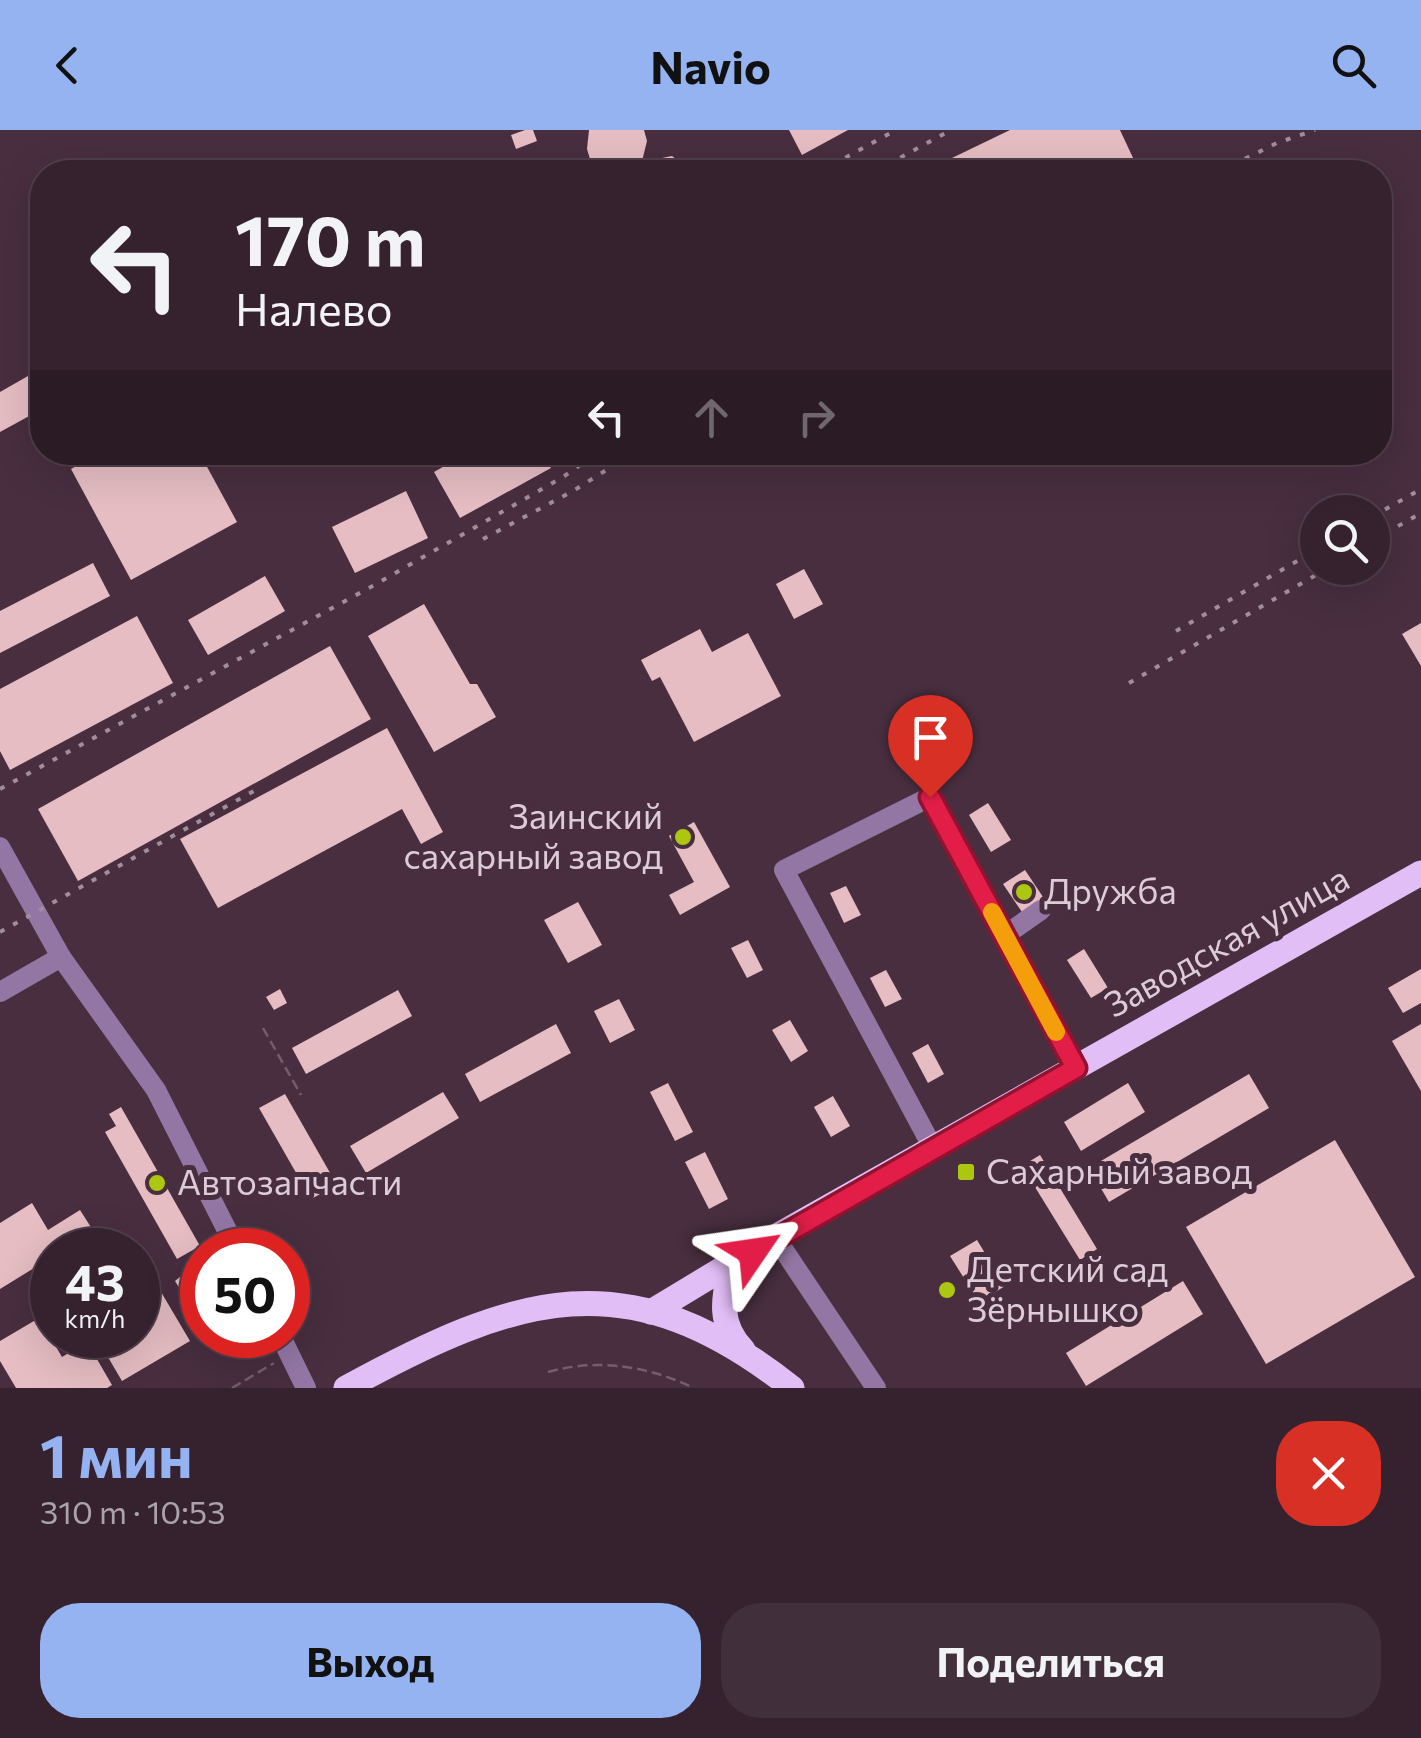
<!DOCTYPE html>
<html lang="ru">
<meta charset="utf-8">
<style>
:root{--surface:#36222f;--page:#412f3b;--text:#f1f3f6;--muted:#aaa4aa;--line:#503f4b;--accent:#95b2f1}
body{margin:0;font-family:Commissioner,sans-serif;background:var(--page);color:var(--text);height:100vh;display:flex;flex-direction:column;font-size:38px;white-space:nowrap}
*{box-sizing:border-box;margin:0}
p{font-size:32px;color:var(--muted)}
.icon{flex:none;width:55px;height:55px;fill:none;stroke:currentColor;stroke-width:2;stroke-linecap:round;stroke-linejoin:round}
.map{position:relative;height:1258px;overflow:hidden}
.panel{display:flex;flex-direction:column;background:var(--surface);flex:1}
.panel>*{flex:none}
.top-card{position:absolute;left:30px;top:30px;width:1362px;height:305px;border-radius:40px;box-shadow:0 10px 40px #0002,0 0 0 2px var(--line);background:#36222f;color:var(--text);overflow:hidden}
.fabs{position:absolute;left:1300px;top:365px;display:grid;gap:20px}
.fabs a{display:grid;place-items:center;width:90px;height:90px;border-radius:50%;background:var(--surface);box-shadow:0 10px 40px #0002,0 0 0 2px var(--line);font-size:50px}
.speed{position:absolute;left:30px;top:1098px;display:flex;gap:20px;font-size:50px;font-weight:700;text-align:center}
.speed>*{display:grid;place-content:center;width:130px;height:130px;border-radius:50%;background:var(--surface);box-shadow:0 10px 40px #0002,0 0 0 2px var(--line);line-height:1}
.speed small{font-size:25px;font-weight:400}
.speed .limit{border:15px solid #d22;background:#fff;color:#111}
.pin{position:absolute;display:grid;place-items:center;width:85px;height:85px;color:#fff;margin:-102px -42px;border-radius:50% 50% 50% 0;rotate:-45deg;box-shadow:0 0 10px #0007}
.pin .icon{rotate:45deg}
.me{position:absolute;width:110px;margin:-55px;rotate:58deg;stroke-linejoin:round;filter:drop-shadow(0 0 8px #0008)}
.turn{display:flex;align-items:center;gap:35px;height:210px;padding:0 40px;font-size:45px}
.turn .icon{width:130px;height:130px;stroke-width:2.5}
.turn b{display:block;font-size:70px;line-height:85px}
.lanes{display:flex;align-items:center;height:95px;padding:0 40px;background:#0003;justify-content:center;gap:50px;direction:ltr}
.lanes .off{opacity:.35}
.round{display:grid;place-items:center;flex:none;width:105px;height:105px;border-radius:40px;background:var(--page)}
.overview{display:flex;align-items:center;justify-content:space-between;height:170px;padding:0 40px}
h1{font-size:60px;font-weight:700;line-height:75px;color:var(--accent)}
.button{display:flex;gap:20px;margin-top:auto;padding:20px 40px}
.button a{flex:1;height:115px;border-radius:40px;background:var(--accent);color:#111;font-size:40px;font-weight:700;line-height:115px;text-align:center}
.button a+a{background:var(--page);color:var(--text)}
header{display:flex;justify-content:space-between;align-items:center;height:130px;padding:0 40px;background:var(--accent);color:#111;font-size:45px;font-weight:700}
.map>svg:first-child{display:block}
.building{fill:#e5bdc3}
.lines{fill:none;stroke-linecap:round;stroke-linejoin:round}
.path{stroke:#755d6d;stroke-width:2.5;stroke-dasharray:10 5;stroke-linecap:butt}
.minor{stroke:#9376a4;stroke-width:20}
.major{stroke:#e2bef6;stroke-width:25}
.rail{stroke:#a28e9b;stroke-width:4;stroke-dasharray:5 10;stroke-linecap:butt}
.route-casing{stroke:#92132f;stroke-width:25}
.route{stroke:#e11d48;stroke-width:18}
.slow{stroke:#f59e0b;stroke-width:18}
.poi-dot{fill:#adc610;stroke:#482e3f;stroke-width:4}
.labels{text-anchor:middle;stroke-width:10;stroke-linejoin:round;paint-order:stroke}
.poi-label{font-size:35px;fill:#ddccd7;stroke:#482e3f;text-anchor:start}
.street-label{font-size:35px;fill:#ddccd7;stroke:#482e3f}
</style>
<header><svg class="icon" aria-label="back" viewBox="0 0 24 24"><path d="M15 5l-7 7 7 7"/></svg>Navio<svg class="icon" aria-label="search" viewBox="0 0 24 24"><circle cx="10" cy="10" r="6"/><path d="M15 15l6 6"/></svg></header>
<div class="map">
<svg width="1421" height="1258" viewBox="0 0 1421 1258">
<rect width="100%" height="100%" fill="#482e3f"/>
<g class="building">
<polygon points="525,0 533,0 537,11 516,19 511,5"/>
<polygon points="589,0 644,0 647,11 642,31 626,42 606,42 590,29 587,19"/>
<polygon points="789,0 848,0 802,25"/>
<polygon points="1010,0 1120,0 1134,30 1109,42 923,42"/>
<polygon points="672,26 680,32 683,42 652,42 657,29"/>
<polygon points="42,238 42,279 0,302 0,262"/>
<polygon points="101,322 199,322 237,392 131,450 71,339"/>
<polygon points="469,322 542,322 551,338 460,388 434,342"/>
<polygon points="406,361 428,408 355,443 332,397"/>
<polygon points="93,433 110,466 0,523 0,481"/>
<polygon points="804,439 823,474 794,489 776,454"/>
<polygon points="265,446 285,481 208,525 188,490"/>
<polygon points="424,474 470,554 477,554 496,587 434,622 368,506"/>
<polygon points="137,486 173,553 10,640 0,621 0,559"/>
<polygon points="1421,493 1421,536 1402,504"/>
<polygon points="700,499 712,522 748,503 781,566 694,612 660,547 652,551 641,530"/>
<polygon points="330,516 371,589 78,751 38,679"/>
<polygon points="387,598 443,702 421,714 402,679 218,778 180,709"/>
<polygon points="988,673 1011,710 991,722 969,685"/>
<polygon points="694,692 730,757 680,785 669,765 694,752 669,706"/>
<polygon points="1025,740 1045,770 1024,785 1003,754"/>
<polygon points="846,756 861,785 844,793 830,763"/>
<polygon points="578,772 602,815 568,833 544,790"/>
<polygon points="748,810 763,840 747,848 731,818"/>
<polygon points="1084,819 1108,858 1091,868 1067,830"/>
<polygon points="1421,839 1421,873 1403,883 1388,858"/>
<polygon points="886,840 902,869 885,877 870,848"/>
<polygon points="280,859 287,873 274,880 266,867"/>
<polygon points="398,860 412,886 306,944 292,918"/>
<polygon points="619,869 635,900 610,913 594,881"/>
<polygon points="790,890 808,921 791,932 772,900"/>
<polygon points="556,894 571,923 480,972 465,944"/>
<polygon points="1421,894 1421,961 1392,911"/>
<polygon points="928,914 944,944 928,953 912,923"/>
<polygon points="1249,944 1269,978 1109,1072 1089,1038"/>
<polygon points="668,953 693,1002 675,1011 650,962"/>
<polygon points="1128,953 1145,982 1081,1021 1064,992"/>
<polygon points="443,962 459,988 366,1043 350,1016"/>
<polygon points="285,964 337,1055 311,1069 259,978"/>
<polygon points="833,966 850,996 831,1007 814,977"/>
<polygon points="121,977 200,1116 177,1129 105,1002 116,996 109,984"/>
<polygon points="1335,1010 1415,1147 1266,1234 1186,1097"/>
<polygon points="705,1022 728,1069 709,1079 685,1032"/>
<polygon points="1040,1025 1097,1119 1080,1130 1022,1036"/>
<polygon points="32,1073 48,1100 80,1080 94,1102 64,1120 52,1120 52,1127 0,1159 0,1093"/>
<polygon points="977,1110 1005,1156 979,1172 950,1126"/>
<polygon points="185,1143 202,1145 202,1195 175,1151"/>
<polygon points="151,1145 190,1211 122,1251 95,1205 138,1205 138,1152"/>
<polygon points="1183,1151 1203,1184 1086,1256 1066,1223"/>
<polygon points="39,1188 62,1227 87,1212 112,1255 107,1258 16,1258 0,1231 0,1211"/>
<polygon points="209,1205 236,1205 232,1216 218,1219"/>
</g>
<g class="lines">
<g class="path">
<polyline points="263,898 301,965"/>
<path d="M548 1242C598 1228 648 1236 694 1258"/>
<polyline points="232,1258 274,1233"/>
</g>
<g class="minor">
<polyline points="0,717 61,827 156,960 237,1120"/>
<polyline points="1004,806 1041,780"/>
<polyline points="0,862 61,827"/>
<polyline points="933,1018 784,740 930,667 1075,938"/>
<polyline points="775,1107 876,1258"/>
<polyline points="280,1205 306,1258"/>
</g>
<g class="major">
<path d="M731 1136C723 1168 718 1194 743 1220"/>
<polyline points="651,1182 775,1107 1421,743"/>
<path d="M346 1258C516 1165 627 1127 792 1258"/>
</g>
<g class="rail">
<polyline points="819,42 896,0"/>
<polyline points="874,42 951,0"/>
<polyline points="1218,42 1277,13 1315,0"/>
<polyline points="1372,387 1421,359"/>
<polyline points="483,409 573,361 635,322"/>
<polyline points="1372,411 1421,383"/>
<polyline points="1176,501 1318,419"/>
<polyline points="1129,553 1328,438"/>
<polyline points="0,659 369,458 563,347 599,322"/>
<polyline points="0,802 261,657"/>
</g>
</g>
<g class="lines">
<g class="route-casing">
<polyline id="route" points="753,1122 1076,938 930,667"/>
</g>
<use href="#route" class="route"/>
<polyline class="slow" points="992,782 1056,902"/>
</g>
<g class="poi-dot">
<circle cx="683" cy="707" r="10"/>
<circle cx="1024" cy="762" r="10"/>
<rect x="956" y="1032" width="20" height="20" rx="5"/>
<circle cx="157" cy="1053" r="10"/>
<circle cx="947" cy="1160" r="10"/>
</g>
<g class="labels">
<g class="poi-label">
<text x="663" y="699" text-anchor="end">Заинский<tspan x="663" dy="40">сахарный завод</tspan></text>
<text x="1044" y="774">Дружба</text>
<text x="986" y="1054">Сахарный завод</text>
<text x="177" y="1065">Автозапчасти</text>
<text x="967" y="1152">Детский сад<tspan x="967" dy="40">Зёрнышко</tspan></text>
</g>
<g class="street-label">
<text transform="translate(1227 812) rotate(-29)" y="12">Заводская улица</text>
</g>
</g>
</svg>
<div class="fabs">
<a><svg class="icon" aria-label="search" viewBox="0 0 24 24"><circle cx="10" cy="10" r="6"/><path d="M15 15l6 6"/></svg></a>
</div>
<div class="speed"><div>43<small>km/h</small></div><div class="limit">50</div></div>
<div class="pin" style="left:930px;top:667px;background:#d93025"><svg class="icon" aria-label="arrive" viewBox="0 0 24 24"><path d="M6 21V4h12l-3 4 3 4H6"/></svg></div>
<svg class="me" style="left:753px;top:1122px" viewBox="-20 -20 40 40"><path d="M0-17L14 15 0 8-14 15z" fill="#e11d48" stroke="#fff" stroke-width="4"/></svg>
<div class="top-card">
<div class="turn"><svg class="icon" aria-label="left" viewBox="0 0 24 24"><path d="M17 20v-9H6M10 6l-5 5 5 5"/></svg><div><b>170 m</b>Налево</div></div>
<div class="lanes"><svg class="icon" aria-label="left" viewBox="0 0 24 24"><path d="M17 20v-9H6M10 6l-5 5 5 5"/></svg><svg class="icon off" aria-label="ahead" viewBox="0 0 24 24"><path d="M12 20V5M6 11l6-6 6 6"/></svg><svg class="icon off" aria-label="right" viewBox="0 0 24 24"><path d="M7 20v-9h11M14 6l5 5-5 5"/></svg></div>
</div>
</div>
<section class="panel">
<div class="overview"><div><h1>1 мин</h1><p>310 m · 10:53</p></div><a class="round" style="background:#d93025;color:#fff"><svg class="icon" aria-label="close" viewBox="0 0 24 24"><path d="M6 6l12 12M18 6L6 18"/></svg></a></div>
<div class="button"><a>Выход</a><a>Поделиться</a></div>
</section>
